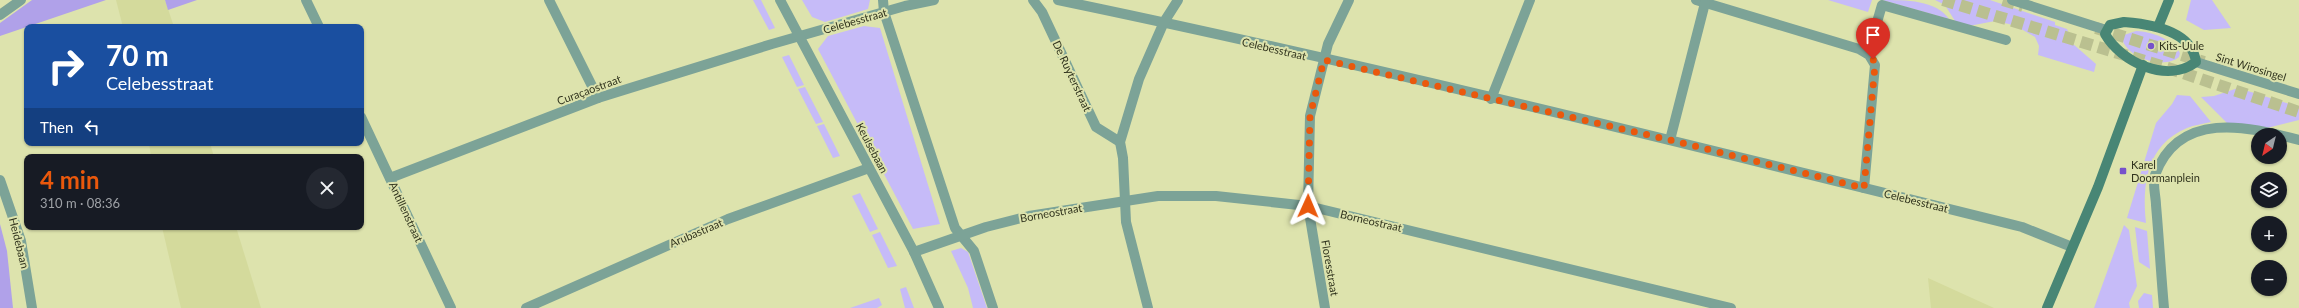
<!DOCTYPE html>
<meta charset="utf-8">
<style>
:root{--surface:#171b24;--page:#242831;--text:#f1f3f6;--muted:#9ea1a6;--accent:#ea580c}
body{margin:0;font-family:Lato,sans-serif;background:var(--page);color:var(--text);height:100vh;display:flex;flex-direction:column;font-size:15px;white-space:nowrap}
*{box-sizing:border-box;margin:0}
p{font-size:13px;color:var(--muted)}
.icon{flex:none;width:22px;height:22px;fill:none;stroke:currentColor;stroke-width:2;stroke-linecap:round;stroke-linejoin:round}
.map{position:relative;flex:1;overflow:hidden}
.sheet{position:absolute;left:24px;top:154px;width:340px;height:76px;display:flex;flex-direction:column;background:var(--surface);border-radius:8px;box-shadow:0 1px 3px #0004}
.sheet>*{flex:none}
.top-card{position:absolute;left:24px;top:24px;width:340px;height:122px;border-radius:8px;box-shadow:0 1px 3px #0004;background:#1a4fa0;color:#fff;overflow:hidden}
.needle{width:26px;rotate:215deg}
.buttons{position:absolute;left:2251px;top:128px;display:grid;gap:8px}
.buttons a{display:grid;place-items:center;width:36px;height:36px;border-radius:50%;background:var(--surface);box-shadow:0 1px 3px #0004;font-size:20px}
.pin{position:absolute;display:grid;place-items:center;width:34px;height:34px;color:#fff;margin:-41px -17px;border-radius:50% 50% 50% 0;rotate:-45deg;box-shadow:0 0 4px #0007}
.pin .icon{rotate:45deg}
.me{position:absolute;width:44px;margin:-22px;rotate:1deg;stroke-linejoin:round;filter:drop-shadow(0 0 3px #0008)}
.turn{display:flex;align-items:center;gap:14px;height:84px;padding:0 16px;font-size:18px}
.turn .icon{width:52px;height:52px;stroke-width:2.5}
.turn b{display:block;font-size:28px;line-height:34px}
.then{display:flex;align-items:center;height:38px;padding:0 16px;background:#0003;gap:8px;font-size:15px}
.round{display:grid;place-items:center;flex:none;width:42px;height:42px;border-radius:21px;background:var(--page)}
.summary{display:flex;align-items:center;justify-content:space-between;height:68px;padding:0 16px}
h1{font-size:24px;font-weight:700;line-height:30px;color:var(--accent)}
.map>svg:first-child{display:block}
.built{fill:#d4da9c}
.green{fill:#c6bbf8}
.forest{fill:#b0a1e9}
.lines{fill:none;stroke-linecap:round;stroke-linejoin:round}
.motorway-tunnel{stroke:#bac090;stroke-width:12;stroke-dasharray:12 6;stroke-linecap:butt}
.minor{stroke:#7ca397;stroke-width:10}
.tertiary{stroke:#7ca397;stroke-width:10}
.secondary{stroke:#488675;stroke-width:10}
.route{stroke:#ea580c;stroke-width:7;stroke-dasharray:0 12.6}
.poi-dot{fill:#7652cb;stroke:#dde3ad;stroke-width:1.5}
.labels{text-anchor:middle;stroke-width:4;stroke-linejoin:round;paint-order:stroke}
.street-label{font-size:11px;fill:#30331d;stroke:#dde3ad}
.poi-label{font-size:11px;fill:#30331d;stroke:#dde3ad;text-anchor:start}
</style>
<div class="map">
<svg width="2299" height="308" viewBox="0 0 2299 308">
<rect width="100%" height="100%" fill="#dde3ad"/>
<g class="built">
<polygon points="116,0 165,0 174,27 123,27"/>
<polygon points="149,143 210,143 214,157 151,157"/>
<polygon points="162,227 236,227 261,308 181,308"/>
<polygon points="1928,278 1994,308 1931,308"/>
</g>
<g class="green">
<polygon points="753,0 761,0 775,28 769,30"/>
<polygon points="802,0 870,0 868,9 825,22 812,17"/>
<polygon points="1828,0 1872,0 1868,12"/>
<path d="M1882 0C1906 0 1936 0 1949 19Z"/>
<polygon points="1935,0 1990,0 2055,22 2055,25 2067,29 2073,44 2096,64 2094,72 2038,55 2039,46 2035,37 2023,30 2009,24 1995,21 1969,26 1955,21 1945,5"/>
<polygon points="2191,0 2212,0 2231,28 2204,30 2186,20"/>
<polygon points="864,26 880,28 940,224 913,229 818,49 828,36"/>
<path d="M2136 31C2152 32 2171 38 2180 53L2179 57C2164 70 2126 58 2122 38L2124 35Z"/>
<polygon points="789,55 804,85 797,87 782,57"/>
<polygon points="805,87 823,122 816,124 798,89"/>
<polygon points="2238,88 2299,107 2299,120 2267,128 2227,123 2201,97 2214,96"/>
<path d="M2177 95 2190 96 2211 122C2203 124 2194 125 2187 128 2146 145 2142 185 2146 223L2127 218 2156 123 2172 104Z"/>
<polygon points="824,124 840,156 833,158 817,126"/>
<polygon points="860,193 878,229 870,232 852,196"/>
<polygon points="2124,225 2129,230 2137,286 2129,303 2130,308 2094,308"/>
<polygon points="2135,227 2147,231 2150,269 2139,262"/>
<polygon points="880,232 897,266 888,268 872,235"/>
<polygon points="961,248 968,252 987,308 973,308 968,288 951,251"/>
<polygon points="906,287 914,308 905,308 900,289"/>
<polygon points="2144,293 2152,295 2153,308 2139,308 2138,301"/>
<polygon points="879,298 882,305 877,308 850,308"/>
</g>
<g class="forest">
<polygon points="32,0 106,0 0,36 0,23"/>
<polygon points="165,0 197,0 168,10"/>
<polygon points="0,224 7,251 13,308 0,308"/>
</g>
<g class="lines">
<g class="motorway-tunnel">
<polyline points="1943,0 2171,69 2299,112"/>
<polyline points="2003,0 2023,6"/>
<polyline points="2096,28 2204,62"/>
</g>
<g class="minor">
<polyline points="306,0 319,27"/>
<polyline points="549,0 598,98"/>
<polyline points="883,0 884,12 955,228 974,251 993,308"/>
<polyline points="1033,0 1042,12 1096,127 1120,142"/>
<path d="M1058 0C1381 67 1702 148 2022 227L2072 247"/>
<polyline points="1696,0 1859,49 1869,55 1875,65 1864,188"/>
<polyline points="0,15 21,0"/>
<polyline points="1868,53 1882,5 2006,40"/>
<polyline points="1491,99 1530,0"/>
<polyline points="361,117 451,308"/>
<polyline points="1670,140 1705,3"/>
<polyline points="390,178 598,98 772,44 905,6 934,0"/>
<polyline points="0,180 21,241 32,308"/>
<polyline points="914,252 986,227 1029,216 1158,196 1216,196 1308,206 1731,308"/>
<polyline points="526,308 728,219 869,168"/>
<polyline points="1148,308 1126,222 1123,158 1120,142 1139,79 1164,22 1178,0"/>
<polyline points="1325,308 1308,206 1310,116 1328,44 1349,0"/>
<path d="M2164 308C2161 274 2159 239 2156 205 2156 197 2152 183 2155 175 2179 110 2247 126 2299 140"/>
</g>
<g class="tertiary">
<polyline points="780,0 914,252 939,308"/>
<polyline points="2012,0 2106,30"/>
<polyline points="2196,62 2299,94"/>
</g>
<g class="secondary">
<path d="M2124 22C2151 24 2192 31 2196 62 2167 84 2121 62 2105 34L2110 25Z"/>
<polyline points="2158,27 2169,0"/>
<polyline points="2047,308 2098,187 2143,65"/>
</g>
</g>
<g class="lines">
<polyline class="route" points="1308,206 1310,116 1324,60 1670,140 1864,188 1875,65 1873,59"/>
</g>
<g class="poi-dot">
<circle cx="2151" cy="46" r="4"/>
<rect x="2119" y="167" width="8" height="8" rx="2"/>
</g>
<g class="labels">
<g class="street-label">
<text transform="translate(855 21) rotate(-16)" y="4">Celebesstraat</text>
<text transform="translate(1274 49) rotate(13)" y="4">Celebesstraat</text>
<text transform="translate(2251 67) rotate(17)" y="4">Sint Wirosingel</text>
<text transform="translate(1072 76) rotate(65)" y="4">De Ruyterstraat</text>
<text transform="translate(589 90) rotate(-20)" y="4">Curaçaostraat</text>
<text transform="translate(872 148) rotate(62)" y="4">Keulsebaan</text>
<text transform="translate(1916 201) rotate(14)" y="4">Celebesstraat</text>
<text transform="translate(406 212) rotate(65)" y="4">Antillenstraat</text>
<text transform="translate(1051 213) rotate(-10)" y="4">Borneostraat</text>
<text transform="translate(1371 221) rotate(13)" y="4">Borneostraat</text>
<text transform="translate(696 233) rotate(-23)" y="4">Arubastraat</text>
<text transform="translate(19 243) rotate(76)" y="4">Heidebaan</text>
<text transform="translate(1330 268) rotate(80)" y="4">Floresstraat</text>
</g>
<g class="poi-label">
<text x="2159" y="50">Kits-Uule</text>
<text x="2131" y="169">Karel<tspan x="2131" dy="13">Doormanplein</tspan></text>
</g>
</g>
</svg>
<div class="buttons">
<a><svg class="needle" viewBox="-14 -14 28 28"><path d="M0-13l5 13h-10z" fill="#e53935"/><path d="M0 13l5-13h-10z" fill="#9ea1a6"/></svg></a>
<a><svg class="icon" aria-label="layers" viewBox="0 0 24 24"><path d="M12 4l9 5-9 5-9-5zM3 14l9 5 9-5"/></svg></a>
<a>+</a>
<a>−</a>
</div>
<div class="pin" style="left:1873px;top:59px;background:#d93025"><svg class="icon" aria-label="arrive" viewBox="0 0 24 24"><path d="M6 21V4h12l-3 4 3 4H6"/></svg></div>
<svg class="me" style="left:1308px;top:206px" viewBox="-20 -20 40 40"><path d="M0-17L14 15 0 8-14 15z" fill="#ea580c" stroke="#fff" stroke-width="4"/></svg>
<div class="top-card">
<div class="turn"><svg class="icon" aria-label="right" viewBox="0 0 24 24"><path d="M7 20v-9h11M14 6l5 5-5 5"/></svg><div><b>70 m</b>Celebesstraat</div></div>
<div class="then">Then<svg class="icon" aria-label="left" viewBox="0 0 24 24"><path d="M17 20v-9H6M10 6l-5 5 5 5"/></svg></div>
</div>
<section class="sheet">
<div class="summary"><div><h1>4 min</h1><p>310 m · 08:36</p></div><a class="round"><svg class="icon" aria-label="close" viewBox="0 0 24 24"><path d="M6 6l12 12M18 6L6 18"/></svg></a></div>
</section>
</div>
